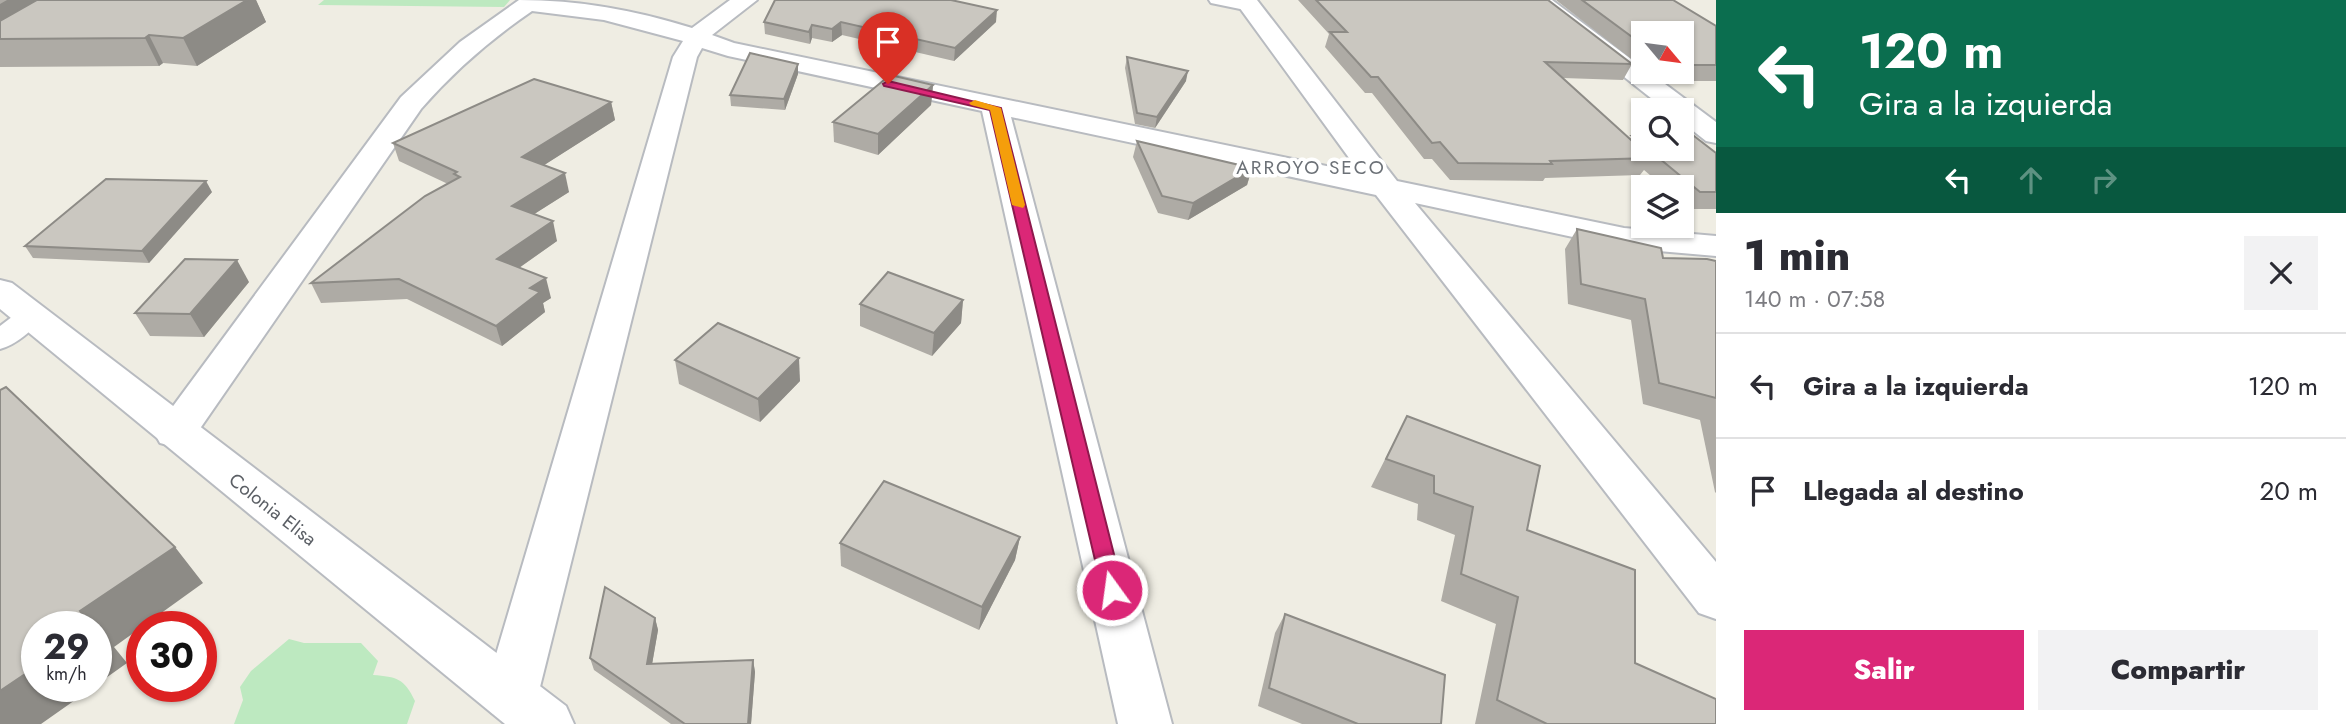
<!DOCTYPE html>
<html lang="es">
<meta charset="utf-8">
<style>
:root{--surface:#fff;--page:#f2f2f3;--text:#2b2b33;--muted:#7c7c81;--line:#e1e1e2;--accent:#db2777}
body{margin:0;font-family:Jost,sans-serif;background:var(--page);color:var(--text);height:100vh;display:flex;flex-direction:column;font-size:26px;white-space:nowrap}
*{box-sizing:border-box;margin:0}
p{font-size:23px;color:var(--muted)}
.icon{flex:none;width:38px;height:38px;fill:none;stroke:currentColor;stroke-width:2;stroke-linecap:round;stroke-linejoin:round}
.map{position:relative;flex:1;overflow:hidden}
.sheet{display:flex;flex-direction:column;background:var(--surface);width:630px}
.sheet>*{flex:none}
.guide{background:#0b6e4f;color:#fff;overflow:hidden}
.needle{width:46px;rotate:119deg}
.controls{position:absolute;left:1631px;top:21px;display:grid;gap:14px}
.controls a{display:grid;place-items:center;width:63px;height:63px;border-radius:0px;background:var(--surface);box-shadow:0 2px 5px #0004;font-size:35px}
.speed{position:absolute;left:21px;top:611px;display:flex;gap:14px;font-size:35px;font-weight:700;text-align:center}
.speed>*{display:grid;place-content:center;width:91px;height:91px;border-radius:50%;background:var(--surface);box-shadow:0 2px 5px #0004;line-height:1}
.speed small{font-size:18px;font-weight:400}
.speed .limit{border:10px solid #d22;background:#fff;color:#111}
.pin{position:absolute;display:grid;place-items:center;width:60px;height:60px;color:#fff;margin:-72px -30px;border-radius:50% 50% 50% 0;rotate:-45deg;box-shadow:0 0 7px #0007}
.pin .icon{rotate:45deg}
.me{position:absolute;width:77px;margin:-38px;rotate:346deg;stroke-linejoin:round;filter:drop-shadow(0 0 5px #0008)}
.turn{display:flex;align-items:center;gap:24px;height:147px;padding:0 28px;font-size:32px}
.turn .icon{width:91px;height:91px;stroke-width:2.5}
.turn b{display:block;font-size:49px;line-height:60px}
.lanes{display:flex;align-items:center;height:66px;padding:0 28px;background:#0003;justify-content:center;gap:35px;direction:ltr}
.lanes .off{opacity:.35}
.round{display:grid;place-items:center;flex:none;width:74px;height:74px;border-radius:0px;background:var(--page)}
.headline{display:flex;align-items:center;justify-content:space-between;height:119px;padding:0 28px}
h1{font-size:42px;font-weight:800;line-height:52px}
.action{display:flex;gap:14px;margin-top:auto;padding:14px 28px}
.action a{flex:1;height:80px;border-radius:0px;background:var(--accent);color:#fff;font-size:28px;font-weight:800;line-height:80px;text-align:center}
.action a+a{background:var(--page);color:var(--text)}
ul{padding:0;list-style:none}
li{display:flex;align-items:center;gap:21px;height:105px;padding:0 28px;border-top:2px solid var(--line)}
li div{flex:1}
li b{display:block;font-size:26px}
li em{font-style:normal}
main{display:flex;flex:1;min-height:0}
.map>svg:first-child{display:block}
.green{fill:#bde9c0}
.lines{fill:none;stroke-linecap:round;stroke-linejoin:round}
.service-casing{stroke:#b8bbc0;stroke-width:4}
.minor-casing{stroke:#b8bbc0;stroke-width:4}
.tertiary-casing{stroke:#b8bbc0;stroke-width:4}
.service{fill:#fff;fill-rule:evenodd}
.minor{fill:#fff;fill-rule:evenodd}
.tertiary{fill:#fff;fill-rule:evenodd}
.wall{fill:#aeaba5}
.shaded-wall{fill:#8d8b86}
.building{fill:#cac7c0;stroke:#8d8b86;stroke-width:2}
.route{fill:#db2777;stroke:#8e194d;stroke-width:2}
.slow{fill:#f59e0b}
.labels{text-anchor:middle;stroke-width:7;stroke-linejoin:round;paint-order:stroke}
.far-quarter-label{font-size:19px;letter-spacing:2px;fill:#6c7177;stroke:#fff}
.street-label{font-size:19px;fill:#5b5f65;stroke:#fff}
</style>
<main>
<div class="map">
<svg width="1716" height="724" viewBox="0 0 1716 724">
<rect width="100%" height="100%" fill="#efede3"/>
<g class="green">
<polygon points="324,0 510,0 504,7 318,5"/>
<path d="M289 639 304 643H361L378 661 373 675C397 677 404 678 415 701L407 724H234L243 700 240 687 251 671Z"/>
</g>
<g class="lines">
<g class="service-casing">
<g id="service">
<polygon points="1209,0 1244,0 1258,6 1250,11 1211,3"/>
<path d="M30 308 39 310 43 316C34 330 15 345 0 349V326L21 310Z"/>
</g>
</g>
<g class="minor-casing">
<g id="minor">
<path d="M519 0C578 0 635 10 692 28L730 0H757L712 35 734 43 1360 173 1234 0H1257L1397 181 1624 228 1716 236V256L1624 248 1415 203 1716 562V619L1699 613 1376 195 1011 117 1172 724H1118L982 111 728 56 702 48 697 57 538 695 530 713 511 720 492 713 484 695 673 57 683 41 604 20 532 11C491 39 454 71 421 109L190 443 175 447 160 443 154 432 401 97 460 42Z"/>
<polygon points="1527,0 1552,0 1643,68 1643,72 1649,72 1716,122 1716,143 1706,141 1682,122 1682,110 1666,110"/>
</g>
</g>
<g class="tertiary-casing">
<polygon id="tertiary" points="0,280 12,283 566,706 574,724 505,724 0,309"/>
</g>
<use href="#service" class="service"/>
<use href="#minor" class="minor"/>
<use href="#tertiary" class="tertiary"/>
</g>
<g class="wall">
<polygon points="0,0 256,0 266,22 197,66 163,63 159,66 0,67"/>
<polygon points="1298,0 1548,0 1632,64 1623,80 1563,78 1630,139 1632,136 1643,136 1643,149 1682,149 1716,153 1716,209 1688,209 1682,203 1682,187 1664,187 1644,170 1640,175 1545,178 1543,181 1450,180 1432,159 1424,159 1372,93 1365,93 1325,47 1329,34"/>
<polygon points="1556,0 1673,0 1716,26 1716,81 1665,81 1650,72 1682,72 1682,33 1643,33 1643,68"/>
<polygon points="764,22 996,22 954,61 842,35 832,42 812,38 810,44 765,34"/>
<polygon points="1127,57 1186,81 1155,128 1135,124 1125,68"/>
<polygon points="798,64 798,74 785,110 731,106 730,95"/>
<polygon points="933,85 931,105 878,155 834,142 833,122"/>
<polygon points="611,102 615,120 544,165 569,192 534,214 557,241 519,268 551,298 543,303 545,312 502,346 407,299 321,303 311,283 448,184 399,161 393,143"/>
<polygon points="1137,141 1252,168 1247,185 1188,220 1158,213 1133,157"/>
<polygon points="212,192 149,263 33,258 25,246"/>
<polygon points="1577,229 1663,258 1716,261 1716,493 1715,492 1700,420 1643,404 1631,320 1568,304 1565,249"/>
<polygon points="249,282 204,337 150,336 135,313"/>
<polygon points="963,300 961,323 932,356 860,326 860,304"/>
<polygon points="675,360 800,381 760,422 679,384"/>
<polygon points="1407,416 1527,530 1635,663 1716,724 1475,724 1496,624 1441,601 1455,535 1417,520 1418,504 1371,487"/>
<polygon points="1020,537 1015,560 979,630 841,566 840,543"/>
<polygon points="1285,614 1441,724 1302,724 1258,706 1275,633"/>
<polygon points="655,618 658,630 652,664 753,660 755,672 751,724 671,724 594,670 590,658"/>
</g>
<g class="shaded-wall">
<polygon points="7,0 66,0 0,39 0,4"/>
<polygon points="247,0 256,0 266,22 197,66 183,38"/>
<polygon points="997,10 996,22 954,61 955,48"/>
<polygon points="841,22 842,35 832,42 832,29"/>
<polygon points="812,25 812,38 810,44 809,32"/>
<polygon points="149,35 163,63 159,66 145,38"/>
<polygon points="798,64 798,74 785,110 784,99"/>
<polygon points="1188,71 1186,81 1155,128 1157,117"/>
<polygon points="933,85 931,105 878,155 878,134"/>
<polygon points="611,102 615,120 527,176 522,157"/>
<polygon points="1252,168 1247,185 1188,220 1193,203"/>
<polygon points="565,173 569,192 517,225 512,206"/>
<polygon points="206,181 212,192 149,263 142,251"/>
<polygon points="553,221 557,241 503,279 497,259"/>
<polygon points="237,260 249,282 204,337 190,314"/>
<polygon points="546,278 551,298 543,303 545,312 502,346 496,326 530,288"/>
<polygon points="963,300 961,323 932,356 934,333"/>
<polygon points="799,358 800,381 760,422 758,399"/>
<polygon points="1020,537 1015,560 979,630 982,607"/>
<polygon points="175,547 203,583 114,647 127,663 96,685 96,626 92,626 80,611"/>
<polygon points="655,618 658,630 650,676 647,664"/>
<polygon points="753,660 755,672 751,724 748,724"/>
<polygon points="37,666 37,686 95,686 41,724 0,724 0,691"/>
</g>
<g class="building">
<polygon points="37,0 247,0 183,38 149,35 145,38 0,39 0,21"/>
<polygon points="775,0 951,0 997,10 955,48 841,22 832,29 812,25 809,32 764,22"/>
<polygon points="1316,0 1548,0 1632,64 1545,62 1651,158 1550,161 1552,164 1458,163 1440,142 1432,143 1378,77 1371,77 1330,32 1347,32"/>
<polygon points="1582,0 1673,0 1716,26 1716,65 1682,65 1682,33 1643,33 1643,45"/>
<polygon points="750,53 798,64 784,99 730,95"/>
<polygon points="1127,57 1188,71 1157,117 1137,113"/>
<polygon points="890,75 933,85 878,134 833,122"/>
<polygon points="534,79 611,102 522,157 565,173 512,206 553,221 497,259 546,278 530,288 540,292 496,326 399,279 311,283 425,196 460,177 454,174 457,172 393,143"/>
<polygon points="1632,136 1643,136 1643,145"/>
<polygon points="1682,136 1694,136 1716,153 1716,192 1700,192 1648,149 1682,149"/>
<polygon points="1137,141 1252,168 1193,203 1162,196"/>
<polygon points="106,179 206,181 142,251 25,246"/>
<polygon points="1577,229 1661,248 1663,258 1707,259 1716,261 1716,398 1659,383 1645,299 1581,284"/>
<polygon points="185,259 237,260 190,314 135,313"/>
<polygon points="888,272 963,300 934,333 860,304"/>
<polygon points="718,323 799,358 758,399 675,360"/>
<polygon points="6,387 175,547 80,611 92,626 37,626 37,666 0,691 0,390"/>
<polygon points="1407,416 1540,466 1527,530 1635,570 1635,663 1716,699 1716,724 1547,724 1497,700 1518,597 1461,574 1473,507 1434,493 1434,476 1386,459"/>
<polygon points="884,481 1020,537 982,607 840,543"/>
<polygon points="605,587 655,618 647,664 753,660 748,724 685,724 590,658"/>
<polygon points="1285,614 1445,675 1441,724 1358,724 1269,688"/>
</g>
<polygon class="route" points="888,81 1001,108 1123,590 1120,596 1112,598 1105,596 1102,590 990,110 884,86 883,84"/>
<polygon class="slow" points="975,100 1001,108 1025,205 1023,208 1012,205 990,110 971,105 969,103"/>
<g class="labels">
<g class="far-quarter-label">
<text x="1311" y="174">ARROYO SECO</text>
</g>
<g class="street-label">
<text transform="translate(273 509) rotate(38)" y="7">Colonia Elisa</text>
</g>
</g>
</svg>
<div class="controls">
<a><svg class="needle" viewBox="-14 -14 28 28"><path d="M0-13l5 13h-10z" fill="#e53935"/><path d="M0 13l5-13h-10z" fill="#7c7c81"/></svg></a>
<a><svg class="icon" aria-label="search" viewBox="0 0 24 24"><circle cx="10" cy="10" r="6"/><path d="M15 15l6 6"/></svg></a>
<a><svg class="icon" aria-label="layers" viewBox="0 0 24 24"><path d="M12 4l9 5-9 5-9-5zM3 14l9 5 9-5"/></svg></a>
</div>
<div class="speed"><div>29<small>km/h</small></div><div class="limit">30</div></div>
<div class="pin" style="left:888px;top:84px;background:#d93025"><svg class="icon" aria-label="arrive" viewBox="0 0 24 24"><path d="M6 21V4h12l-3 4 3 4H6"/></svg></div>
<svg class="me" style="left:1112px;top:590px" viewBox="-20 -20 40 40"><circle r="17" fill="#db2777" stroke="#fff" stroke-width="3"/><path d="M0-11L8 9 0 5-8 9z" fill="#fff"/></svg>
</div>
<section class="sheet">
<div class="guide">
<div class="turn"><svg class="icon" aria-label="left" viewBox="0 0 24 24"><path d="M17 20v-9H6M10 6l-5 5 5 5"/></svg><div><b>120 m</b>Gira a la izquierda</div></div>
<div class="lanes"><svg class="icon" aria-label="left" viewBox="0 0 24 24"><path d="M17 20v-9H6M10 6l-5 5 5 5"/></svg><svg class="icon off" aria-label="ahead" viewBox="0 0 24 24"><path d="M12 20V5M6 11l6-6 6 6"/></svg><svg class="icon off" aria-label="right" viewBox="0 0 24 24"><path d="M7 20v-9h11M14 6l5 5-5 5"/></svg></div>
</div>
<div class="headline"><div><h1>1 min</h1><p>140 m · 07:58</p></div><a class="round"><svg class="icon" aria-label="close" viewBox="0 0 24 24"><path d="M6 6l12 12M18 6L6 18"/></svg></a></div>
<ul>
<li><svg class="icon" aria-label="left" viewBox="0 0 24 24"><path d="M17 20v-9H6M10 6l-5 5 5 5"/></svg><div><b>Gira a la izquierda</b></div><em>120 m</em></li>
<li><svg class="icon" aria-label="arrive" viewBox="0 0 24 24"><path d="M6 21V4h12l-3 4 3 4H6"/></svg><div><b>Llegada al destino</b></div><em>20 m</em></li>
</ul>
<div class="action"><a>Salir</a><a>Compartir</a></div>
</section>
</main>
